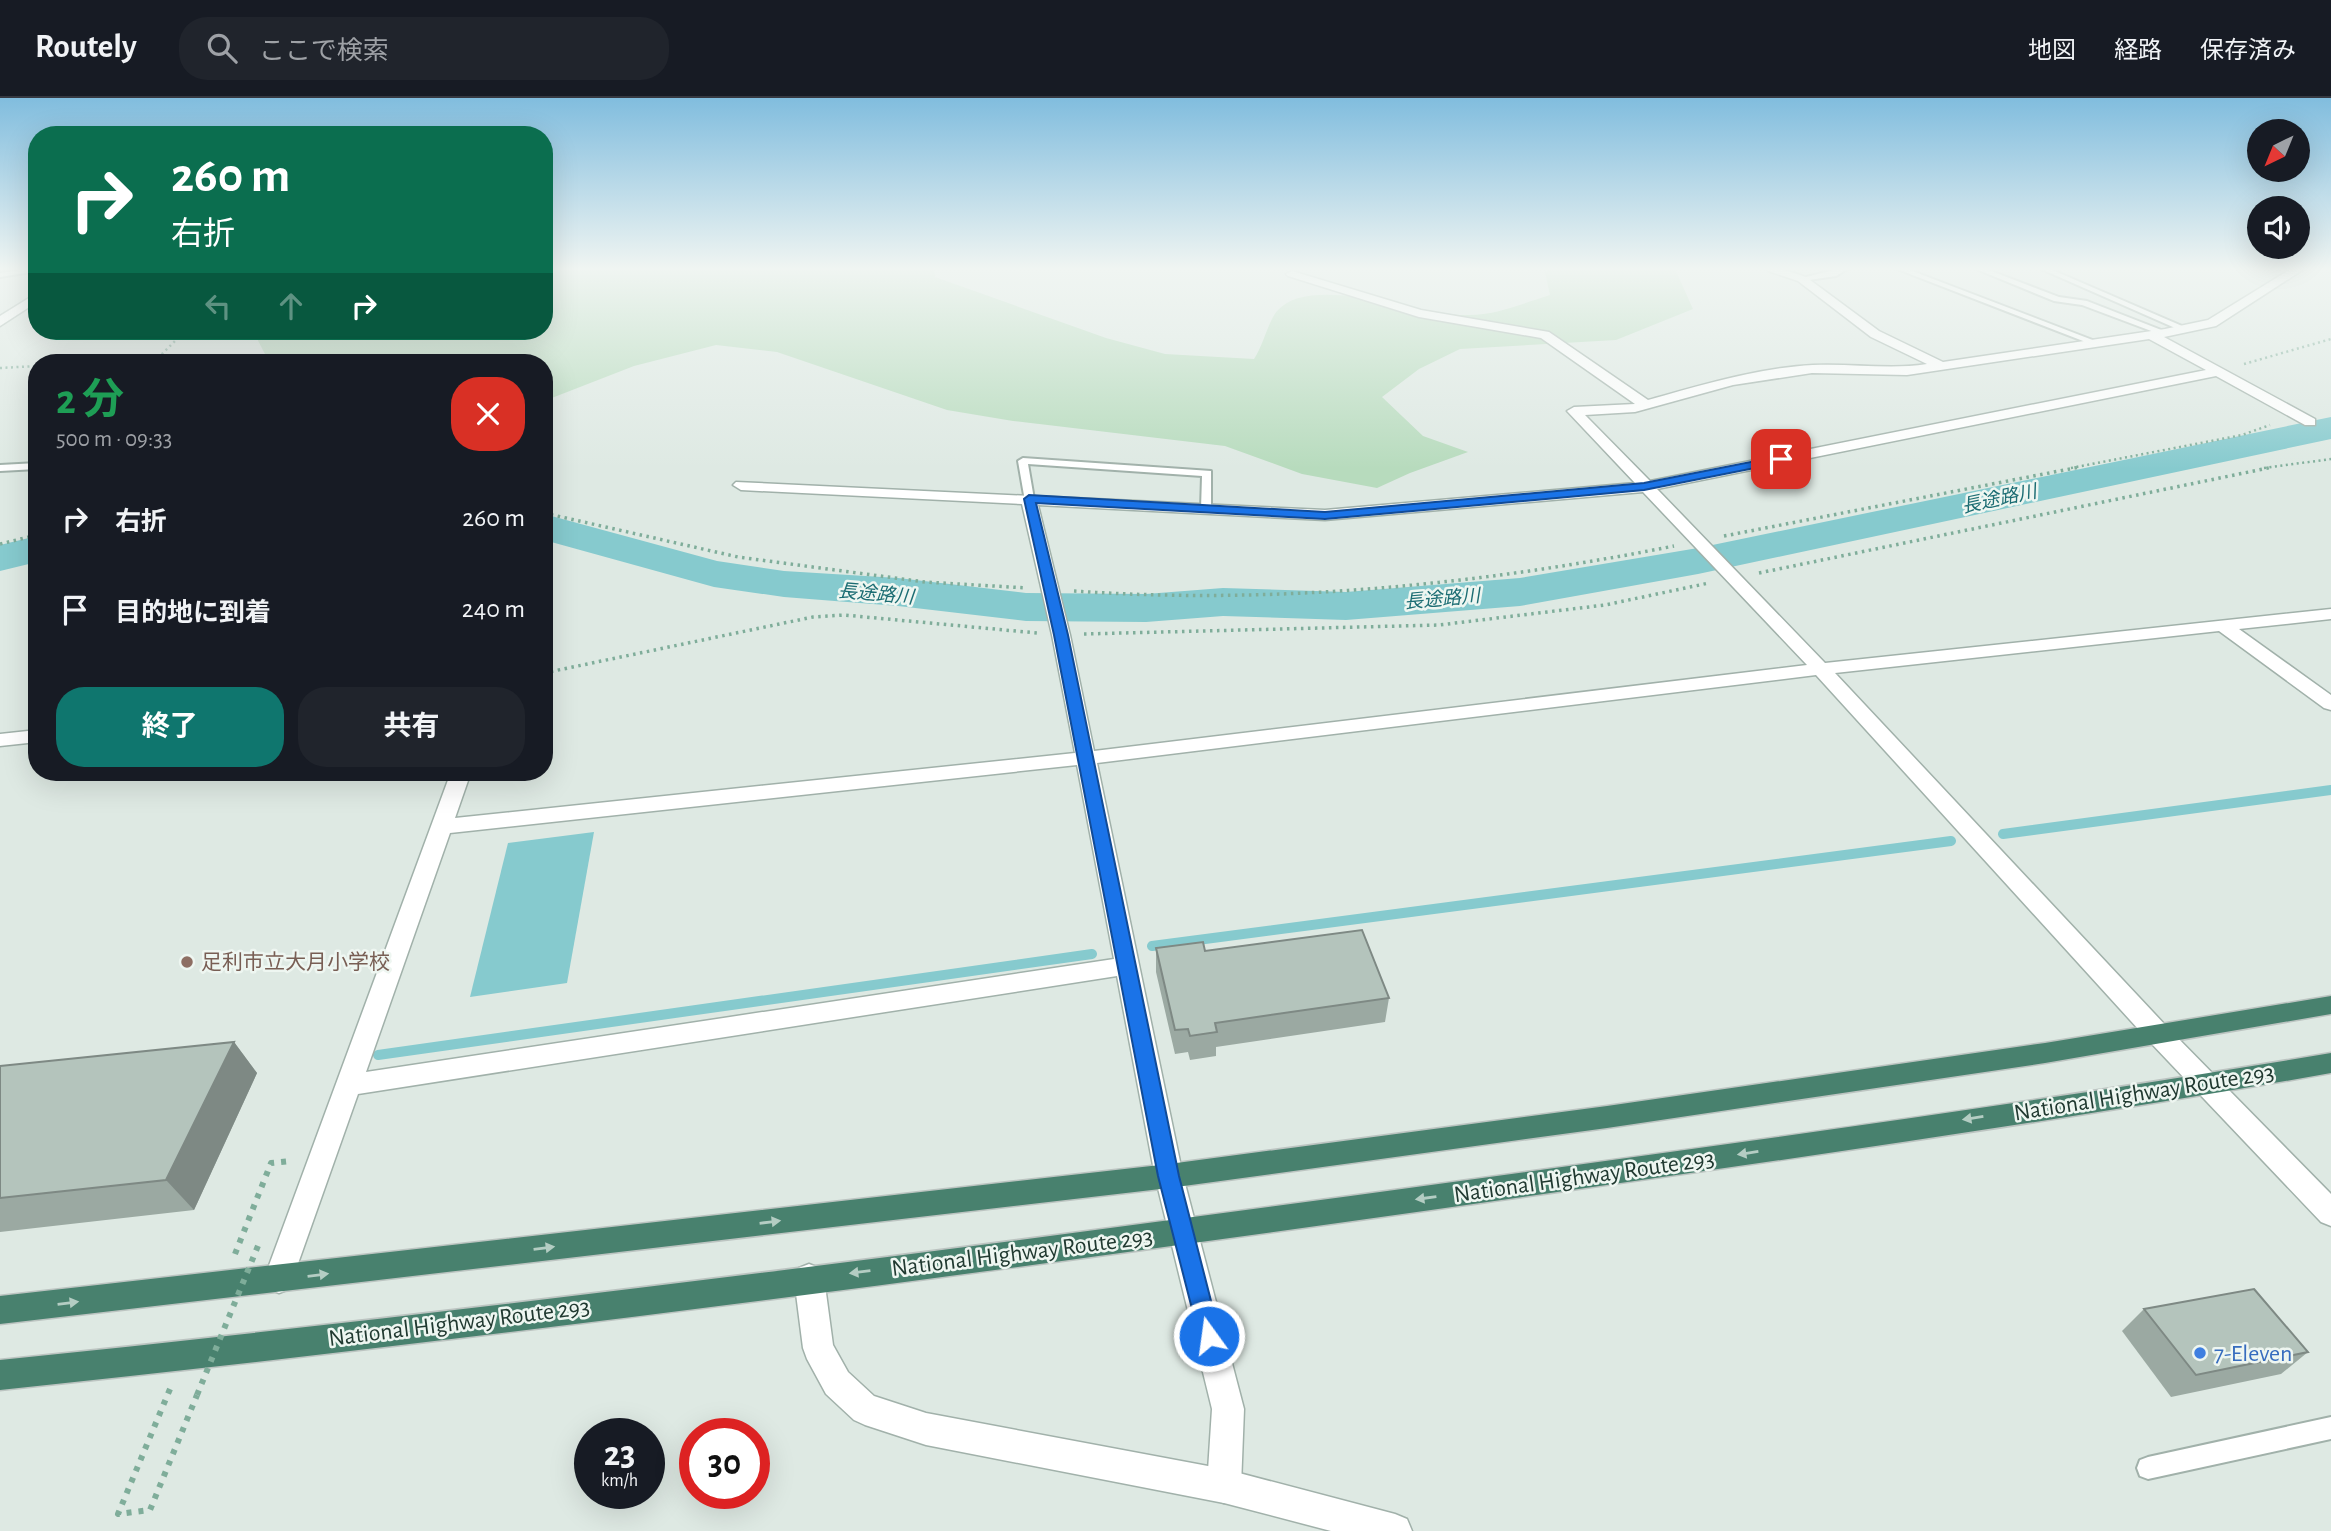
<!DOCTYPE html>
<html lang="ja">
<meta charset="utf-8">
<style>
:root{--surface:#171b24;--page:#20242c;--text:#f1f3f6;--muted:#9ea1a6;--line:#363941;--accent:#0f766e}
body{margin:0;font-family:"Alegreya Sans","Noto Sans JP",sans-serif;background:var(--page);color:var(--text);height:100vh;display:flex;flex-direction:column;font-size:26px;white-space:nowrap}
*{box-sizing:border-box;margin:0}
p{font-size:23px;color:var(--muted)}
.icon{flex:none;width:38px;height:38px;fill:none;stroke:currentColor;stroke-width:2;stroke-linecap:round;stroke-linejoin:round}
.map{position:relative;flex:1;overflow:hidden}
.drawer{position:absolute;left:28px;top:256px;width:525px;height:427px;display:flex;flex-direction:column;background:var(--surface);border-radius:28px;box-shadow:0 7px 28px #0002}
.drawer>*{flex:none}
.hud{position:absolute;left:28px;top:28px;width:525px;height:214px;border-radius:28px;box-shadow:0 7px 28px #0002;background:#0b6e4f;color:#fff;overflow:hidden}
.needle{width:46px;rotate:223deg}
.fabs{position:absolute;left:2247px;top:21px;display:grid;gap:14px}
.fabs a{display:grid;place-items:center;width:63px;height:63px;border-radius:50%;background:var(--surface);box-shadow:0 7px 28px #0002;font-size:35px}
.speed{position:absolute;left:574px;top:1320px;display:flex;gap:14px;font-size:35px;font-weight:700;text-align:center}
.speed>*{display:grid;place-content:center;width:91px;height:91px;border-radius:50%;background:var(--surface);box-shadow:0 7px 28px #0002;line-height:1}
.speed small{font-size:18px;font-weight:400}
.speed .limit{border:10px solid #d22;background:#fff;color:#111}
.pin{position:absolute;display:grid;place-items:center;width:60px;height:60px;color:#fff;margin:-30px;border-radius:14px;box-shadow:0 4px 10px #0006}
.me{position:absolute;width:77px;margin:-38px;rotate:346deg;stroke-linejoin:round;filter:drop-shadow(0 0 5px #0008)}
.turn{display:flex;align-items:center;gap:24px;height:147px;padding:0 28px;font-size:32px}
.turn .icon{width:91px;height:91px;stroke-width:2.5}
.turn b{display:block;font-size:49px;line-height:60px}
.lanes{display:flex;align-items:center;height:66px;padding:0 28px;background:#0003;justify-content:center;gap:35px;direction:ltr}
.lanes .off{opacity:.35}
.round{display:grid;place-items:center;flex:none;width:74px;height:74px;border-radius:28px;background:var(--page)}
.summary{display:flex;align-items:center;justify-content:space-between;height:119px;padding:0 28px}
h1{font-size:42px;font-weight:700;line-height:52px;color:#1e9e55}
.button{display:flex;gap:14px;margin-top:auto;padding:14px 28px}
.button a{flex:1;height:80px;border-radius:28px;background:var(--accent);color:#fff;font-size:28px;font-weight:700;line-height:80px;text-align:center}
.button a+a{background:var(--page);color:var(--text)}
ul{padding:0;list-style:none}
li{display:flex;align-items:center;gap:21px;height:91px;padding:0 28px}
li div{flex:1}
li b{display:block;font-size:26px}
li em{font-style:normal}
header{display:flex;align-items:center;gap:42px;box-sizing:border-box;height:98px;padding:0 35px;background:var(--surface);border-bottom:2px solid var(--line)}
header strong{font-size:33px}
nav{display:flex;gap:38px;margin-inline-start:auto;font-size:24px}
.search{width:490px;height:63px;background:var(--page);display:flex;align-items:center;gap:18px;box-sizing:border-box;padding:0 24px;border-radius:28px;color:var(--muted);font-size:26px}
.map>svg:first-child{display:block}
.green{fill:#b7dbbd}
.water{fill:#86cace}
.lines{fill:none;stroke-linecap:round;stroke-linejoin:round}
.stream{stroke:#86cace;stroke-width:10}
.river{fill:#86cace;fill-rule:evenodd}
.service-casing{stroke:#a1b1aa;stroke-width:4}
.minor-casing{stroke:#a1b1aa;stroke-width:3}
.tertiary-casing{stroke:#a1b1aa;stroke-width:3}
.trunk-casing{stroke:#bcc4c1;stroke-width:3}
.path-far2{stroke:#7fad9a;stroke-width:2.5;stroke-dasharray:2 3.5;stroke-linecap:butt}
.path-far1{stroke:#7fad9a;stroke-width:3.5;stroke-dasharray:2.5 4.5;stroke-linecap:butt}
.path{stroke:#7fad9a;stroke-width:6;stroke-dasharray:5 7;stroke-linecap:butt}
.service{fill:#fff;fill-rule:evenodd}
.minor{fill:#fff;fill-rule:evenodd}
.tertiary{fill:#fff;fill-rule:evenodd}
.trunk{fill:#48816e;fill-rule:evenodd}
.path-bridge{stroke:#7fad9a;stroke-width:6;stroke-dasharray:5 7;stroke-linecap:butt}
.wall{fill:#9ba9a2}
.shaded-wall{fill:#7e8984}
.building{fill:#b4c4bc;stroke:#7e8984;stroke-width:2}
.oneway{fill:#b4cdc3}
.route{fill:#1a73e8;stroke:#114b97;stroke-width:2}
.education-dot{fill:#8d6e63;stroke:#eef6f1;stroke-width:2.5}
.shop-dot{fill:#3f7fe0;stroke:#eef6f1;stroke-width:2.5}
.labels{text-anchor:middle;stroke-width:5;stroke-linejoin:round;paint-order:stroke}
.far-water-label{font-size:19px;font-style:italic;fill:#1c6d73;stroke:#eef6f1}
.education-label{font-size:21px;fill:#785e54;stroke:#eef6f1;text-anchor:start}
.near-street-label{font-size:24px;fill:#203930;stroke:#eef6f1}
.near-shop-label{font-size:24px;fill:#366cbe;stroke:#eef6f1;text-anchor:start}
</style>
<header>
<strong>Routely</strong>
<div class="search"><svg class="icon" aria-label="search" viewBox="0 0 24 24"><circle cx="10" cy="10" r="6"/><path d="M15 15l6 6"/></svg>ここで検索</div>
<nav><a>地図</a><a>経路</a><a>保存済み</a></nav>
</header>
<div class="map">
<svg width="2331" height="1433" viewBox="0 0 2331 1433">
<rect width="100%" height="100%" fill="#dee9e3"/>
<path class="green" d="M544 171H934L935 179 1106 240 1165 256 1254 261C1263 248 1268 224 1277 213 1310 174 1421 217 1466 217 1494 218 1524 205 1550 197L1545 174 1550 171H1675L1693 211 1616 242 1460 251 1419 271 1382 299 1423 338 1468 354 1410 375 1377 390 1302 376 1225 348 1013 323 947 312 777 254 716 247 634 268 544 303V264H275L265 256 253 233H544Z"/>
<polygon class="water" points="594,734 567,885 470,899 508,745"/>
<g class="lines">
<g class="stream">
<polyline points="2003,736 2331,692"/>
<polyline points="1152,848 1951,743"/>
<polyline points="378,957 1092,856"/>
</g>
<g class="river">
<polygon points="2331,319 2331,341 1698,476 1520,508 1346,522 1223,518 1146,524 1026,523 898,508 784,499 714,489 544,442 544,416 717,463 784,473 898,480 1026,495 1146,496 1223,490 1346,494 1520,480 1698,450"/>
<polygon points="37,438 37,464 0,473 0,447"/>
</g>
<g class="service-casing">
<g id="service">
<polygon points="26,171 37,171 37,173 0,179 0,175"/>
<polygon points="1838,171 1847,171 1836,178 1802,183 1798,181"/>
<polygon points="1897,171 1907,171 2103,246 2096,248"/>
<polygon points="1976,171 1986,171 2059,199 2087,203 2169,235 2162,237 2082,207 2054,203"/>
<polygon points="2041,171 2050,171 2189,231 2182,233"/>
<polygon points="1023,360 1211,373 1211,411 1206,414 1201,411 1202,378 1028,366 1034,401 1025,403 1018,363"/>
<polygon points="37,365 37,371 0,373 0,367"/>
<polygon points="2331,1319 2331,1341 2148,1381 2140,1378 2137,1370 2140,1362 2148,1359"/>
</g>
</g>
<g class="minor-casing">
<g id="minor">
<path d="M1767 171H1782L1806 179 1879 233 1943 264 2165 231 2208 222 2291 171H2304L2216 228 2164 239 2315 321V327H2305L2216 278 1657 391 1825 565 2331 511V521L2239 531 2331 597V612L2324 610 2219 533 1835 575 2168 930 2331 1096V1128L2321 1124 2150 944 1816 577 1097 665 1183 1078 1244 1311 1241 1388 1236 1400 1224 1405 1212 1400 1207 1388 1212 1311 1155 1078 1117 878 358 996 289 1191 279 1195 269 1191 264 1181 451 674H471L455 720 1075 655 1052 537 1022 406 741 392 733 387 736 384 1325 412 1635 385 1567 313 1574 309 1635 306 1541 240 1419 219 1288 178 1286 176 1292 173 1421 212 1549 234 1648 302C1702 287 1757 270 1813 267 1851 265 1889 272 1927 266L1871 239 1798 183 1768 173ZM2149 241 2206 272 1650 383 1585 317 1635 314 1733 287 1812 275 1907 277ZM1643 394 1807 567 1094 653 1070 537 1038 407 1325 422ZM1077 667 1114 861 366 974 450 735Z"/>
<polygon points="37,195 37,204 0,228 0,218"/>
<polygon points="37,632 37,644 0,648 0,636"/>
</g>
</g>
<g class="tertiary-casing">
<polygon id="tertiary" points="809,1166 819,1170 824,1180 833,1247 848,1274 874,1298 926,1315 1224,1371 1395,1416 1407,1421 1412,1433 1331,1433 1224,1405 926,1347 865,1327 854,1322 826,1296 807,1261 803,1250 794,1180 799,1170"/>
</g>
<g class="trunk-casing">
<g id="trunk">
<polygon points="2331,898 2331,916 2045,965 1607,1030 1169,1090 0,1226 0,1198 1169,1066 1607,1008 2045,945"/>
<path d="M2331 955V975C2032 1028 1731 1069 1431 1112 955 1179 478 1242 0 1292V1262C478 1213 955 1152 1431 1087 1731 1046 2032 1005 2331 955Z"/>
</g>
</g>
<g class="path-far2">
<polyline points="95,264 157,261"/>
<polyline points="154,264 185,233"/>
<polyline points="2244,266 2331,241"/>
<polyline points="0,270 37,268"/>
<polyline points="2071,370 2242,337 2270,327"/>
<polyline points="2264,370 2331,361"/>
</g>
<g class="path-far1">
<polyline points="544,415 738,459 925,484 1027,490"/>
<polyline points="1724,438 2080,369"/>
<polyline points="0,446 37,437"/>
<polyline points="1759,475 2273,369"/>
<path d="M1074 493C1274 507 1478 487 1674 448"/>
<polyline points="1084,536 1439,527 1605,507 1709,485"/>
<polyline points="544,575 813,519 844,517 1037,535"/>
</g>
<g class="path">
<polyline points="235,1156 271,1065 290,1063"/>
<polyline points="170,1291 118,1416 150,1412 197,1297"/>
</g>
<use href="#service" class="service"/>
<use href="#minor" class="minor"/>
<use href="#tertiary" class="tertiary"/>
<use href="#trunk" class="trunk"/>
<polyline class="path-bridge" points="197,1297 260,1143"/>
</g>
<g class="wall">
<polygon points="1156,850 1205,853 1389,900 1385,924 1216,949 1216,958 1190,962 1188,954 1175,956 1156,874"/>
<polygon points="234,944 257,975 194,1112 0,1134 0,968"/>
<polygon points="2144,1211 2308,1254 2281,1276 2171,1299 2122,1233"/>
</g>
<polygon class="shaded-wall" points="234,944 257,975 194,1112 166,1082"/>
<g class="building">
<polygon points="1362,832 1389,900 1215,925 1217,934 1190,938 1188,931 1175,932 1156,850 1203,844 1205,853"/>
<polygon points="234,944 166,1082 0,1100 0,968"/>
<polygon points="2254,1191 2308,1254 2196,1277 2144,1211"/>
</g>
<defs><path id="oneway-solid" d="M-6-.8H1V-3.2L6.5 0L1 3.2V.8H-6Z" transform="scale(1.75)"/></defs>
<g class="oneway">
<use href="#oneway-solid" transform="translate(1973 1020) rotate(171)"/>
<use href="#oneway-solid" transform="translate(1748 1055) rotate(171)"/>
<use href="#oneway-solid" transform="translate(1426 1100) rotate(172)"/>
<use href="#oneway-solid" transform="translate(770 1124) rotate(-7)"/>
<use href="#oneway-solid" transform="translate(544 1150) rotate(-7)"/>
<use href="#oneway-solid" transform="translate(860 1174) rotate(173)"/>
<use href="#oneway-solid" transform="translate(318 1177) rotate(-7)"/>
<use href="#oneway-solid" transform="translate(68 1205) rotate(-7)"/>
</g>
<linearGradient id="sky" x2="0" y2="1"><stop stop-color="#81bdde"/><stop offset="0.46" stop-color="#f0f5f2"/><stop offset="1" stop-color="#f0f5f2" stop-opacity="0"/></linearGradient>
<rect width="2331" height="371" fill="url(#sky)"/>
<polygon class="route" points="1781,358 1785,359 1785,364 1644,392 1325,421 1036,405 1068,537 1179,1078 1220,1238 1217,1246 1209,1249 1201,1246 1158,1078 1054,537 1024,401 1029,397 1325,414 1644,385"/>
<circle class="education-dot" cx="187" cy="864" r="7"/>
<circle class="shop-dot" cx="2200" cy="1255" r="7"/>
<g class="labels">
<g class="far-water-label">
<text transform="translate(1999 400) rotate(-12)" y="7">長途路川</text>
<text transform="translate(876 495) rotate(5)" y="7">長途路川</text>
<text transform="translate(1442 500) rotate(-5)" y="7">長途路川</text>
</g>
<g class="education-label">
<text x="201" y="871">足利市立大月小学校</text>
</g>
<g class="near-street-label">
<text transform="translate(2144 994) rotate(-9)" y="8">National Highway Route 293</text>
<text transform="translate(1584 1078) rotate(-8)" y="8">National Highway Route 293</text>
<text transform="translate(1022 1154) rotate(-7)" y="8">National Highway Route 293</text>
<text transform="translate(459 1224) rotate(-7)" y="8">National Highway Route 293</text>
</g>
<g class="near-shop-label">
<text x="2214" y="1263">7-Eleven</text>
</g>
</g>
</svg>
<div class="fabs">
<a><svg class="needle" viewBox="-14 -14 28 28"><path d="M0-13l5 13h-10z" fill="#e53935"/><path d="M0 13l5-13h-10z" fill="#9ea1a6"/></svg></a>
<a><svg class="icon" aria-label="sound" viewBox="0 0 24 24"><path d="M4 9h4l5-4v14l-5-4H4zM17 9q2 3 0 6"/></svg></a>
</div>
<div class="speed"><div>23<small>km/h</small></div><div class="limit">30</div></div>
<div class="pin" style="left:1781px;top:361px;background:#d93025"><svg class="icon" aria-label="arrive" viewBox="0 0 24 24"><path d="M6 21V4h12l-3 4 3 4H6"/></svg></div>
<svg class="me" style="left:1209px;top:1238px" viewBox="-20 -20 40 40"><circle r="17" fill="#1a73e8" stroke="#fff" stroke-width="3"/><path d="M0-11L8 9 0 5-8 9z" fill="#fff"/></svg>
<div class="hud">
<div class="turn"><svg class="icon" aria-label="right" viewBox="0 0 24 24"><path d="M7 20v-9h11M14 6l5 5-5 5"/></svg><div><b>260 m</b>右折</div></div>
<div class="lanes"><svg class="icon off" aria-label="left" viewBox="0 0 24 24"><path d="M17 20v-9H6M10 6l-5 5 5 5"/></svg><svg class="icon off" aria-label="ahead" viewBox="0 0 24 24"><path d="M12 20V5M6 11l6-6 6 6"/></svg><svg class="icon" aria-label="right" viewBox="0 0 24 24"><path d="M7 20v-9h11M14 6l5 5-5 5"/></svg></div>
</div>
<section class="drawer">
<div class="summary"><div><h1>2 分</h1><p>500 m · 09:33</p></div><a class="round" style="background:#d93025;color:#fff"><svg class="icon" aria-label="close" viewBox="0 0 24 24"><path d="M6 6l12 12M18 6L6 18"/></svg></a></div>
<ul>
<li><svg class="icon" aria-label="right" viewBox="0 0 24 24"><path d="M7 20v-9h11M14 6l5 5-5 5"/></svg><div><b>右折</b></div><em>260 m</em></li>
<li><svg class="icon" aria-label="arrive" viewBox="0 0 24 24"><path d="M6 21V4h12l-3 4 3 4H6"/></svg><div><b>目的地に到着</b></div><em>240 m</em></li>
</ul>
<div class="button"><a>終了</a><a>共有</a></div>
</section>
</div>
